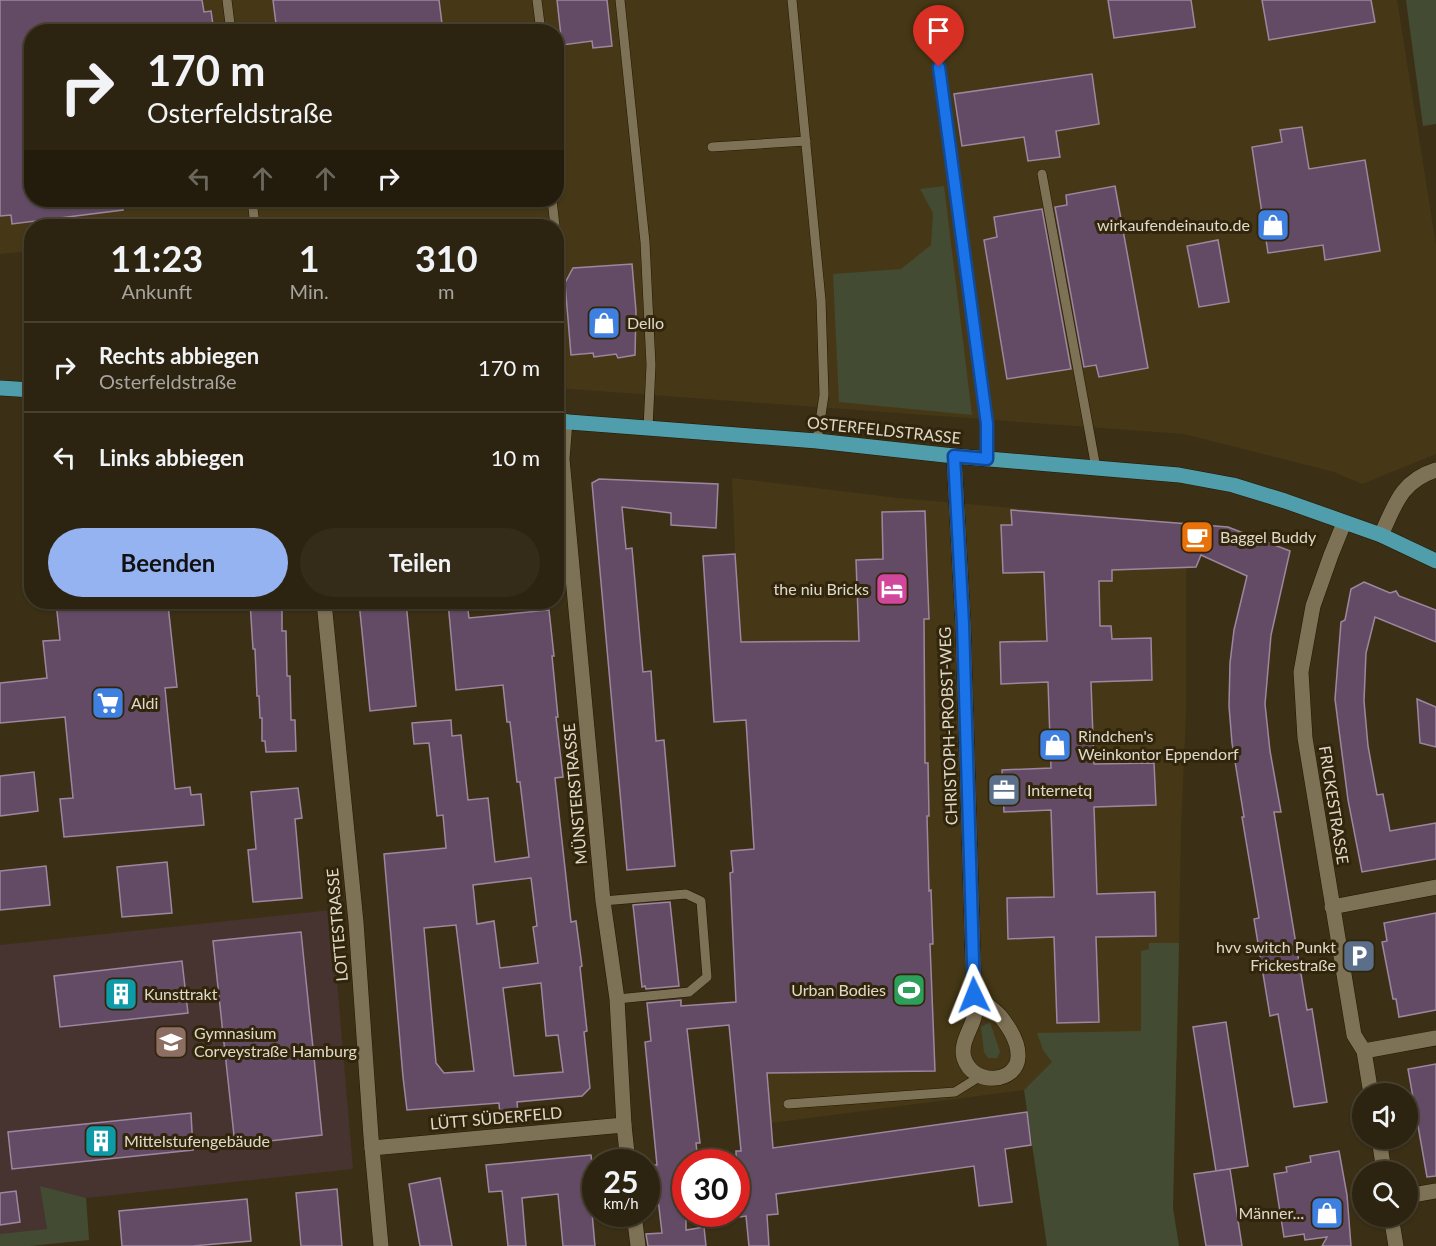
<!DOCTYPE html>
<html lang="de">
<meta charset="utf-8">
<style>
:root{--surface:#2c2410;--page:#342c19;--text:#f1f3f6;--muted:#a6a49f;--line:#484130;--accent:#95b2f1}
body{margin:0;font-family:Lato,sans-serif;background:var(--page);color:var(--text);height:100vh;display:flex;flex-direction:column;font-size:22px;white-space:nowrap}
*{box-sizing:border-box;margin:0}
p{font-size:20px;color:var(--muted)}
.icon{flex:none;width:33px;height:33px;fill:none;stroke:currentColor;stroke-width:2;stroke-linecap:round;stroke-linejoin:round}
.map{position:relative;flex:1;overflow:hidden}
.side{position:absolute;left:24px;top:219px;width:540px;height:390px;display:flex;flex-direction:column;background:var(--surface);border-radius:24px;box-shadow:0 2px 4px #0004,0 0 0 2px var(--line)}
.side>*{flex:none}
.top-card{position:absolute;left:24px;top:24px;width:540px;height:183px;border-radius:24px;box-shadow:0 2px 4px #0004,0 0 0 2px var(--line);background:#2c2410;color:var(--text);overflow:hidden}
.fabs{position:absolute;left:1352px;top:1083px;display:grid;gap:12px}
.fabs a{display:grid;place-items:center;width:66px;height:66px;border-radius:50%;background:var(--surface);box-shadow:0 2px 4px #0004,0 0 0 2px var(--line);font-size:30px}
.speed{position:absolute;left:582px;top:1149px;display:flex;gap:12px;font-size:30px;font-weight:700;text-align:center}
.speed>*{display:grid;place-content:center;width:78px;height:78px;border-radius:50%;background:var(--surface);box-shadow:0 2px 4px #0004,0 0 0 2px var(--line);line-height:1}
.speed small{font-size:15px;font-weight:400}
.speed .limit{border:9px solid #d22;background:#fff;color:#111}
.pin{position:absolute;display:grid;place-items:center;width:51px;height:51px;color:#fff;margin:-62px -26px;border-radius:50% 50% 50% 0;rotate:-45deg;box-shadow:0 0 6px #0007}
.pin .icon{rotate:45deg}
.me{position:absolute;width:66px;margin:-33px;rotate:358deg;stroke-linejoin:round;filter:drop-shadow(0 0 4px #0008)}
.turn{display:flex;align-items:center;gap:21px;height:126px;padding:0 24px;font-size:27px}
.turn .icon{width:78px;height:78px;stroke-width:2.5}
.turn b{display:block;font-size:42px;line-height:51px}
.lanes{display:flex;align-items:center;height:57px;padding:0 24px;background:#0003;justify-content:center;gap:30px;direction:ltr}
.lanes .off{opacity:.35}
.eta{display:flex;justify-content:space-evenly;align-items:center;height:102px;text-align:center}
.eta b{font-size:36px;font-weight:700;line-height:42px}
.primary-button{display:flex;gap:12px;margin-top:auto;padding:12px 24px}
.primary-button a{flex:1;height:69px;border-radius:36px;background:var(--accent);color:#111;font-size:24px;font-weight:700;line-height:69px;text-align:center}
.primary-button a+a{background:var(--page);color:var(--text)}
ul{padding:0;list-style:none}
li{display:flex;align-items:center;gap:18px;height:90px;padding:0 24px;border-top:2px solid var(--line)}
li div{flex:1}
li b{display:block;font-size:22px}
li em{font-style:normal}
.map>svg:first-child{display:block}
.built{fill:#463816;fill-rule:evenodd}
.education{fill:#47332f}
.green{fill:#434b32}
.building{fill:#634b65;stroke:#9d879f;stroke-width:1.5;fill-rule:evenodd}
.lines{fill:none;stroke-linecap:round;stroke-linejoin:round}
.lane-casing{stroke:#221800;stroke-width:10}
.street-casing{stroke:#221800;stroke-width:16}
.primary-casing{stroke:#221800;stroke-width:16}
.lane{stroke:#7e7256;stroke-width:9}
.street{stroke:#7e7256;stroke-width:15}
.primary{stroke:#509eac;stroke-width:15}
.route-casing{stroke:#114b97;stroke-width:15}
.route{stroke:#1a73e8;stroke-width:10}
.labels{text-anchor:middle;stroke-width:6;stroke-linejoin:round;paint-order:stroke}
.poi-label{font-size:16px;fill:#e0d9ca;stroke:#31260c;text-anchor:start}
.street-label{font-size:16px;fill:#e0d9ca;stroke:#31260c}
</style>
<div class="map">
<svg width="1436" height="1246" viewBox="0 0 1436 1246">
<rect width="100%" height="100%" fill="#3b3016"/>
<g class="built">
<path d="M0 0H1397L1436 245V454L1362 484 1334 472 1184 434 557 388 556 226H32L31 251 0 254ZM32 32H556V200H32Z"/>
<polygon points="732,478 898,498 1217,526 1195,567 1186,569 1186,714 1181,828 1177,1060 1052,1062 1024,1090 771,1123 735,554"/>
</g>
<polygon class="education" points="331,910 353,1169 86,1198 89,1240 29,1246 0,1246 0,945"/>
<g class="green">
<polygon points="1406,0 1436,0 1436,124 1423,126"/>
<polygon points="944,186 972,415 839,402 833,274 901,269 931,245 933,213 920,189"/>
<polygon points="1149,943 1179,943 1173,1208 1179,1246 1047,1246 1024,1090 1052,1062 1043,1050 1037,1033 1141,1031 1141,951 1149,949"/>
<polygon points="990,1022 1000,1052 997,1058 988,1058 984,1052 981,1027"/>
<polygon points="40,1186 86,1198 89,1240 29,1246 0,1246 0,1234 47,1229"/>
</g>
<g class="building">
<polygon points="0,0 202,0 204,12 211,11 214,32 32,32 32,200 123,200 123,210 12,224 11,215 0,216"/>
<polygon points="273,0 439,0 443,32 277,32"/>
<polygon points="557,0 607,0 612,46 593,48 592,41 562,45"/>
<polygon points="1108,0 1191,0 1195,27 1114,38"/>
<polygon points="1262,0 1371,0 1375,22 1269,40"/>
<polygon points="1092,74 1099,124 1056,131 1060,157 1028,161 1024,137 962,146 954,94"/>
<polygon points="1302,127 1309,169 1365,160 1380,251 1325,260 1323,245 1268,253 1252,147 1282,142 1280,130"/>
<polygon points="1115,186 1148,368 1099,377 1096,365 1084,367 1055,207 1067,205 1066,195"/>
<polygon points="1042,209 1071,369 1007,379 984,240 997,237 994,217"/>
<polygon points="1218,240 1229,302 1199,307 1187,246"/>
<polygon points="632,264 636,311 635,355 618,358 616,354 594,357 593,353 571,355 565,283 573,268"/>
<polygon points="599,479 718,484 716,528 671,525 671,513 622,507 626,549 632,548 643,672 651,671 656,741 664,740 675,866 627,870 592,483"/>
<polygon points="1011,510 1228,527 1290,551 1271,635 1265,704 1270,751 1281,812 1274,812 1307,1010 1312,1009 1327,1102 1294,1107 1278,1014 1270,1016 1254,919 1259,918 1242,817 1244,817 1232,743 1229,706 1230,663 1234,630 1247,576 1201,555 1196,567 1112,570 1112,581 1099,581 1100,626 1111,626 1112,639 1151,638 1152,680 1091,682 1094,764 1154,763 1156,805 1094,807 1097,894 1155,892 1156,936 1096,937 1099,1022 1057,1023 1054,937 1008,939 1007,898 1054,897 1051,810 1004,812 1002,770 1051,768 1048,682 1001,684 1000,642 1047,641 1044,572 1003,573 1001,525 1012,525"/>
<polygon points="925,511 929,619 924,619 925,763 928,763 929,816 927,816 929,891 931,890 933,944 930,944 935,1071 767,1073 773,1148 1027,1112 1031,1145 1005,1149 1012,1202 979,1206 974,1166 776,1194 778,1214 767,1215 769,1246 749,1246 746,1216 740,1217 739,1208 737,1209 736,1151 741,1151 729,1025 687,1029 700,1143 696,1143 698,1162 686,1162 686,1230 704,1227 706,1246 648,1246 646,1234 662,1233 654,1165 657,1165 645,1042 651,1041 647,1003 681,1000 681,1006 736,1002 730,873 733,872 731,851 754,849 746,720 714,722 703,556 735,554 741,642 859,641 856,560 883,559 882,512"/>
<polygon points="1364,582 1390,593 1396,591 1399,596 1436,610 1436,642 1375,617 1366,653 1364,701 1368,746 1377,795 1383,794 1390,831 1436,823 1436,859 1362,872 1348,800 1335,699 1341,622 1345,620 1351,589"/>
<polygon points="56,602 165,602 166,605 168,605 177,687 165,688 175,789 190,787 191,795 201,794 204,825 64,837 60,799 73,798 65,717 0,723 0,683 47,678 43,641 60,640"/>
<polygon points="250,602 282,602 282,631 286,631 287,676 290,676 291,720 295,720 296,751 266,752 265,741 262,741 262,718 260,718 259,696 257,696 255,649 253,649"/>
<polygon points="359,602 406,602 416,706 370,711"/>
<path d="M448 602H467L469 618 549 610 554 656H552L558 717H556L563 777 555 778 571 922 576 921 582 966 580 967 587 1031 584 1032 590 1088 582 1096 517 1102 518 1114 500 1116 499 1103 407 1110 403 1077 384 854 446 848 443 815 437 816 429 743 414 744 412 723 451 720 452 736 461 735 468 800 488 798 495 862 529 857 520 782H517L510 722H507L503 685 456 690ZM531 878 537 926 533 927 538 963 500 968 494 921 477 924 473 885ZM456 925 474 1071 444 1073 436 1063 424 928ZM541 983 546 1036 558 1035 563 1072 514 1076 503 988Z"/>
<polygon points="1417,699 1436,707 1436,747 1420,743"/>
<polygon points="34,772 38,811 0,816 0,776"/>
<polygon points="298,788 302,818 295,819 302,898 253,902 248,850 256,849 251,792"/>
<polygon points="167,862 172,913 122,917 117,867"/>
<polygon points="46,866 50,905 0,910 0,871"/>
<polygon points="670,902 679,986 646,989 645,986 642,987 633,905"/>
<polygon points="1436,913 1436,1010 1399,1017 1396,999 1393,999 1382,942 1387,941 1384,923"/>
<polygon points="301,932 322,1135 235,1145 213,941"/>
<polygon points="182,961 188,1013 60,1027 54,976"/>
<polygon points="1226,1022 1248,1166 1216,1171 1193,1027"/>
<polygon points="1436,1064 1436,1176 1427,1177 1408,1069"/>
<polygon points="191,1113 193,1150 12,1169 8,1132"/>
<polygon points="1339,1151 1347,1195 1351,1246 1322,1246 1327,1237 1305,1240 1304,1234 1284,1237 1274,1174 1287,1172 1286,1167 1311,1162 1310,1156"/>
<polygon points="591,1155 595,1189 590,1190 595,1246 563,1246 558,1194 522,1198 526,1246 508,1246 502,1191 489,1192 486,1165"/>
<polygon points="1230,1169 1242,1246 1206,1246 1194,1174"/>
<polygon points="440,1178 452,1246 420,1246 409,1184"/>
<polygon points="337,1189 342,1246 301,1246 296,1193"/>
<polygon points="16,1191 20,1222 0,1225 0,1193"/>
<polygon points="247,1199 251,1241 192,1246 122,1246 119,1211"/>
</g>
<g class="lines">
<g class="lane-casing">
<g id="lane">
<polyline points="227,0 231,32"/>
<polyline points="537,0 541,32"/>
<polyline points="620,0 645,242 651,365 648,428"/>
<polyline points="792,0 821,300 824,395 817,441"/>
<polyline points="939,67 987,424 987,459"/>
<polyline points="712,147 806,141"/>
<polyline points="1042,174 1096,468"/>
<polyline points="252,200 255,226"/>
<polyline points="552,200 555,226"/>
<polyline points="556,242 556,244"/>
<polyline points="603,901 686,894 701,901 707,977 689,992 617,999"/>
<polyline points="788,1104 955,1092 979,1077"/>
</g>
</g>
<g class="street-casing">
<g id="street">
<polyline points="565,421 562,459 603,901 617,999 624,1125 628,1162"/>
<path d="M954 456 963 624 974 995C974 1003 976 1011 974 1018 970 1031 960 1044 964 1058 973 1087 1017 1083 1018 1057 1019 1042 1009 1027 1000 1016 993 1008 982 1001 974 995"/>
<polyline points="1344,523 1331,555 1313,606 1301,672 1305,738 1354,1035 1364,1051 1371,1094"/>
<path d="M1381 535C1395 505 1401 481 1436 470"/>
<polyline points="324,602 356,922 371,1137 381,1246"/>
<polyline points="1332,907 1436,887"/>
<polyline points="1364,1051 1436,1038"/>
<polyline points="1379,1138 1384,1172"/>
<polyline points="372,1148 624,1125"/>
<polyline points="1407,1196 1436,1191"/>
<polyline points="634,1214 638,1246"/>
<polyline points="1391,1216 1396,1246"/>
</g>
</g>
<g class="primary-casing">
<g id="primary">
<polyline points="0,388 32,390"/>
<polyline points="556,421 817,441 954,456 1179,475 1233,485 1285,501 1381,535 1436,561"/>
</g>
</g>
<use href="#lane" class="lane"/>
<use href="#street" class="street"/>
<use href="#primary" class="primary"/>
</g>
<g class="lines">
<g class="route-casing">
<polyline id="route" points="939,67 987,424 987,459 954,456 963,624 974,995"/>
</g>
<use href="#route" class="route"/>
</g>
<defs>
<g id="shop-square" transform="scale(1.725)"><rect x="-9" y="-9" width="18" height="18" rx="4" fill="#3f7fe0" stroke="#31260c"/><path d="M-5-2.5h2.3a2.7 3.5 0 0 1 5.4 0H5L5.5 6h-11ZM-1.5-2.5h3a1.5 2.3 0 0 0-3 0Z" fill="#fff"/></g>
<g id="cafe-square" transform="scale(1.725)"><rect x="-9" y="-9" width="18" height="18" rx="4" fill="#e8710a" stroke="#31260c"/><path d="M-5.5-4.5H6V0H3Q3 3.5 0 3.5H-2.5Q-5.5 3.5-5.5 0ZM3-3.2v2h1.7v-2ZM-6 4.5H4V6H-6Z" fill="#fff"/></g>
<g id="hotel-square" transform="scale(1.725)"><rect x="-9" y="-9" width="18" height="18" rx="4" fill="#d1479c" stroke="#31260c"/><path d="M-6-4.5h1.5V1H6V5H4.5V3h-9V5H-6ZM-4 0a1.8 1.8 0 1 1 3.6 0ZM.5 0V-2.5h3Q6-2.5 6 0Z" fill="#fff"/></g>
<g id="supermarket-square" transform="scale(1.725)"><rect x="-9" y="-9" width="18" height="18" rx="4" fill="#3f7fe0" stroke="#31260c"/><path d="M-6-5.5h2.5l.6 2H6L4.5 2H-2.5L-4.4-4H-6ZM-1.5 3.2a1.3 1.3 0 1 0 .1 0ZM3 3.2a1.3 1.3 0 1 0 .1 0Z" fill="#fff"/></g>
<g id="office-square" transform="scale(1.725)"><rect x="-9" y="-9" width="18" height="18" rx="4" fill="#5c6f8a" stroke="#31260c"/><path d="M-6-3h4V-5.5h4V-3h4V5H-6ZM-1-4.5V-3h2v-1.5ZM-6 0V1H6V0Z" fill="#fff"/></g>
<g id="parking-square" transform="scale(1.725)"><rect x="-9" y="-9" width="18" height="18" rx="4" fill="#5c6f8a" stroke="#31260c"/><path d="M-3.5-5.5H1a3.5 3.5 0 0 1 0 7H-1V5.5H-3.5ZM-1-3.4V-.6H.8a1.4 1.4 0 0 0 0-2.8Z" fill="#fff"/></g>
<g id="stadium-square" transform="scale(1.725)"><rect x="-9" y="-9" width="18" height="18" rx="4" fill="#2e9e5b" stroke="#31260c"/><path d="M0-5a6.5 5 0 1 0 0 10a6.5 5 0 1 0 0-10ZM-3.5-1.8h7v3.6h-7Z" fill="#fff"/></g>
<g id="building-square" transform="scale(1.725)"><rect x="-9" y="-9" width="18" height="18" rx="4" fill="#0f9aa8" stroke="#31260c"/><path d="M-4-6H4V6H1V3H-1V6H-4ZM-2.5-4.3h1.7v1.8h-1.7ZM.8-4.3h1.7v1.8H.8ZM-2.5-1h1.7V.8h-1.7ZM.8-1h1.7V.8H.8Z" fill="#fff"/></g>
<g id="school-square" transform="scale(1.725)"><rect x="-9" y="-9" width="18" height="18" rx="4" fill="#8d6e63" stroke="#31260c"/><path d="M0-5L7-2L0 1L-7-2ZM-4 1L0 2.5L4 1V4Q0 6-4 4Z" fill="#fff"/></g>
</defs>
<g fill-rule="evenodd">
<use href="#shop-square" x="1273" y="225"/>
<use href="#shop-square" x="604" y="323"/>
<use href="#cafe-square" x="1197" y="537"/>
<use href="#hotel-square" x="892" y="589"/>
<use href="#supermarket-square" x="108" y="703"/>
<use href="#shop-square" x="1055" y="745"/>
<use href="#office-square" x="1004" y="790"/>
<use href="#parking-square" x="1359" y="956"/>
<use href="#stadium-square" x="909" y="990"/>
<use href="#building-square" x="121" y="994"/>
<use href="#school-square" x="171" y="1042"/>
<use href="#building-square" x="101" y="1141"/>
<use href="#shop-square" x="1327" y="1213"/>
</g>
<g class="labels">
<g class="poi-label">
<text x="1250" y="231" text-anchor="end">wirkaufendeinauto.de</text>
<text x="627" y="329">Dello</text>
<text x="1220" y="543">Baggel Buddy</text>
<text x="869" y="595" text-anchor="end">the niu Bricks</text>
<text x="131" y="709">Aldi</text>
<text x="1078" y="742">Rindchen's<tspan x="1078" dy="18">Weinkontor Eppendorf</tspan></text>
<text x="1027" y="796">Internetq</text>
<text x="1336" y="953" text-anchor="end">hvv switch Punkt<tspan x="1336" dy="18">Frickestraße</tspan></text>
<text x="886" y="996" text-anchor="end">Urban Bodies</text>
<text x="144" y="1000">Kunsttrakt</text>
<text x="194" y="1039">Gymnasium<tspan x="194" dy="18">Corveystraße Hamburg</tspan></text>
<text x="124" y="1147">Mittelstufengebäude</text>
<text x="1304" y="1219" text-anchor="end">Männer...</text>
</g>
<g class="street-label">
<text transform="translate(884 430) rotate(6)" y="6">OSTERFELDSTRASSE</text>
<text transform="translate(948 726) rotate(-92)" y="6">CHRISTOPH-PROBST-WEG</text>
<text transform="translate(575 794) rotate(-95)" y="6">MÜNSTERSTRASSE</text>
<text transform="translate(1334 805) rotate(81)" y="6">FRICKESTRASSE</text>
<text transform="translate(337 925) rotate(-95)" y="6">LOTTESTRASSE</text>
<text transform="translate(496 1118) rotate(-5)" y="6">LÜTT SÜDERFELD</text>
</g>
</g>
</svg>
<div class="fabs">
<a><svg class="icon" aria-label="sound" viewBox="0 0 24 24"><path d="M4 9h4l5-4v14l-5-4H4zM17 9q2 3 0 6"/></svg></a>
<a><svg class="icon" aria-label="search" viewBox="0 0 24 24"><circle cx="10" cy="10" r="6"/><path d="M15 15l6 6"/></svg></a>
</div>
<div class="speed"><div>25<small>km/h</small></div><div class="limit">30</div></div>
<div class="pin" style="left:939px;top:67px;background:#d93025"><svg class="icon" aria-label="arrive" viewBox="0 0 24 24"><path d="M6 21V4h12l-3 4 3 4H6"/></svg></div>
<svg class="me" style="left:974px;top:995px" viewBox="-20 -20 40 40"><path d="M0-17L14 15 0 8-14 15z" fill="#1a73e8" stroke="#fff" stroke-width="4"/></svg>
<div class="top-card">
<div class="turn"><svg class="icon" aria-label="right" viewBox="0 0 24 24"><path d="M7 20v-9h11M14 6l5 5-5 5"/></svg><div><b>170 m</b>Osterfeldstraße</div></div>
<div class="lanes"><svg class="icon off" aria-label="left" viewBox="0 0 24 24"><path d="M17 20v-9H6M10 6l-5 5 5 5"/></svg><svg class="icon off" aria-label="ahead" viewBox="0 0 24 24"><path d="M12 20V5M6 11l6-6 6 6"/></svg><svg class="icon off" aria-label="ahead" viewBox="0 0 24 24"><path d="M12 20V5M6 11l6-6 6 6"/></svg><svg class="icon" aria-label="right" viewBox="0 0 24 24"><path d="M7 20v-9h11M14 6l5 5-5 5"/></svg></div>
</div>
<section class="side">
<div class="eta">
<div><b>11:23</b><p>Ankunft</p></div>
<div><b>1</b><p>Min.</p></div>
<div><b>310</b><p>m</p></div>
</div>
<ul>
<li><svg class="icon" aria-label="right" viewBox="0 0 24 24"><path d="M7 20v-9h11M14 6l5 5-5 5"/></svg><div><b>Rechts abbiegen</b><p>Osterfeldstraße</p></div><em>170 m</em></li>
<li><svg class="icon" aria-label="left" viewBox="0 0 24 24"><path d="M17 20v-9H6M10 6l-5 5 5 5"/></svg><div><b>Links abbiegen</b></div><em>10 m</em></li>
</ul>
<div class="primary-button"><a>Beenden</a><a>Teilen</a></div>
</section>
</div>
